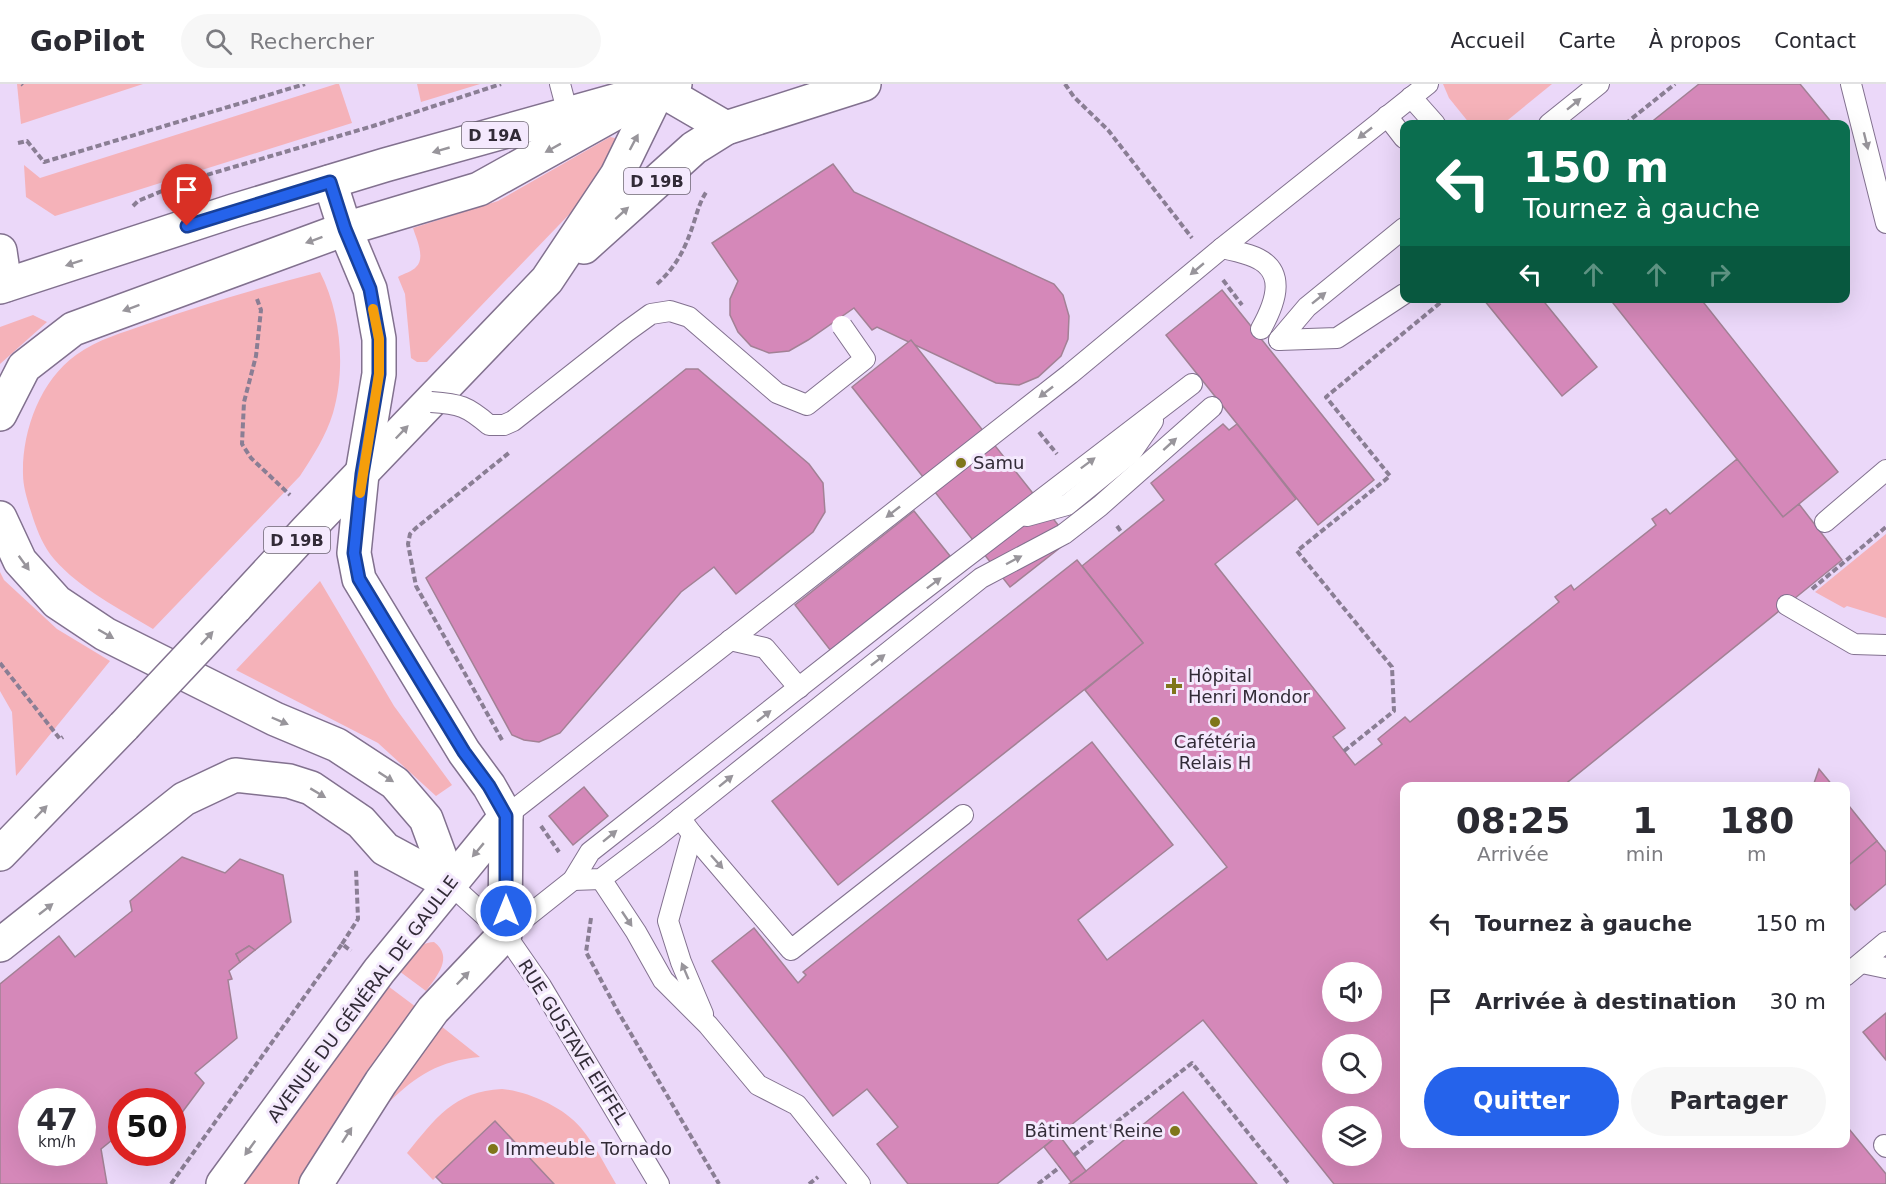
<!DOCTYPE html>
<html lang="fr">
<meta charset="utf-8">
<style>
:root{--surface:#fff;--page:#f7f7f7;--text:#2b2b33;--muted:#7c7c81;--line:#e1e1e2;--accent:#2563eb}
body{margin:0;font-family:"DejaVu Sans",sans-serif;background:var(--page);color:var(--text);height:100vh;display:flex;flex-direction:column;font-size:22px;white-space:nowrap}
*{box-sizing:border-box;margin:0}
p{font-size:20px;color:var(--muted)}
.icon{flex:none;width:33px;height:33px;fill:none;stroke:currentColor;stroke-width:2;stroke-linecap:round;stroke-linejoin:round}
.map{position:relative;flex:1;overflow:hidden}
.drawer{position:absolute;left:1400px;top:698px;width:450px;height:366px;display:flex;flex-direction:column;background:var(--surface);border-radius:12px;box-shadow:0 6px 24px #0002}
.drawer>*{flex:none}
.banner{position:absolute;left:1400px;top:36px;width:450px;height:183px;border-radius:12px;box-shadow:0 6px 24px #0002;background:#0b6e4f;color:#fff;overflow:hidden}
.tools{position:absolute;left:1322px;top:878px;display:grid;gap:12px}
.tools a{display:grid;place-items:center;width:60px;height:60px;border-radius:50%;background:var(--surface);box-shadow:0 6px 24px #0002;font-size:30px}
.speed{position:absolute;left:18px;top:1004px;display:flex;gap:12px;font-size:30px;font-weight:700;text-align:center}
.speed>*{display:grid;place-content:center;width:78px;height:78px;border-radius:50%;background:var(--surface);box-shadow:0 6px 24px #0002;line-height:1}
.speed small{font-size:15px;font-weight:400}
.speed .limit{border:9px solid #d22;background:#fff;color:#111}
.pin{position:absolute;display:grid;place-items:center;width:51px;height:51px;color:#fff;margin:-62px -26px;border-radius:50% 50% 50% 0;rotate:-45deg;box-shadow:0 0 6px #0007}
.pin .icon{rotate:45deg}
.me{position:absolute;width:66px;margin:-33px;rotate:0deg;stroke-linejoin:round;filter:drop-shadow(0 0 4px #0008)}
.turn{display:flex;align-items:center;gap:21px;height:126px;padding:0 24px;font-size:27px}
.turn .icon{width:78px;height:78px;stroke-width:2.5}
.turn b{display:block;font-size:42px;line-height:51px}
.lanes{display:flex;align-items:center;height:57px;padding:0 24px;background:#0003;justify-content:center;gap:30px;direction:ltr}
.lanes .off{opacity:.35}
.eta{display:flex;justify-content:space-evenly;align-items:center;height:102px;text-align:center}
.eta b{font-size:36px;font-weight:800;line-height:42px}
.action{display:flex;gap:12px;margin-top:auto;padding:12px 24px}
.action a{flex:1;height:69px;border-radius:36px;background:var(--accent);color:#fff;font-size:24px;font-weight:800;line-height:69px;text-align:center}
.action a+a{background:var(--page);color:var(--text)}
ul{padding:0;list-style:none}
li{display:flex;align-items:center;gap:18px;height:78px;padding:0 24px}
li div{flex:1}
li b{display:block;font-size:22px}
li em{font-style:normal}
header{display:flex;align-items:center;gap:36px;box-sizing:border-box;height:84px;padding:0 30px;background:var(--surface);border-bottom:2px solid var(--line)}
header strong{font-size:28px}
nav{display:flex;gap:33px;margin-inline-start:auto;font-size:21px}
.search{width:420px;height:54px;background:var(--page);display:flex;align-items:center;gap:15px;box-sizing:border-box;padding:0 21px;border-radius:33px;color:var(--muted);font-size:22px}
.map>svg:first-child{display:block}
.green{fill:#f5b2b9}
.building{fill:#d588b9;stroke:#a28195;stroke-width:1.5;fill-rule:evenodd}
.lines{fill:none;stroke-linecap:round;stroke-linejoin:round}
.lane-casing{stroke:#82718f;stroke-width:22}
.street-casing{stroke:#82718f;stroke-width:36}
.secondary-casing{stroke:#82718f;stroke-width:36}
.primary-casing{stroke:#82718f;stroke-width:36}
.path{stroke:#8a7e94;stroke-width:4;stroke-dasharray:6 3;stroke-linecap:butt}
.lane{stroke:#fff;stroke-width:20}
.street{stroke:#fff;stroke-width:33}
.secondary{stroke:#fff;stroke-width:33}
.primary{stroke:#fff;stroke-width:33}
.lane-bridge-casing{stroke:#82718f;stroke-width:22;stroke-linecap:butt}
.primary-bridge-casing{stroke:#82718f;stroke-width:36;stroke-linecap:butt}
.lane-bridge{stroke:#fff;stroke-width:20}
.primary-bridge{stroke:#fff;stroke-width:33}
.oneway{fill:#98959b}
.route-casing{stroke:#184099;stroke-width:15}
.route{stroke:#2563eb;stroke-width:10}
.slow{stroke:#f59e0b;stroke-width:10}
.poi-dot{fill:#7f761b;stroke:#f4e9fd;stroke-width:2}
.labels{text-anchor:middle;stroke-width:6;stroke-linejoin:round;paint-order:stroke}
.shield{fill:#f4e9fd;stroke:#6c6472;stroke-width:1.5}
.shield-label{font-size:16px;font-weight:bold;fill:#322b37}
.poi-label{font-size:18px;fill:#322b37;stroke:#f4e9fd;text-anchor:start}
.street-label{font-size:18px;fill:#322b37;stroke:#f4e9fd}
</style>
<header>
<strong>GoPilot</strong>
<div class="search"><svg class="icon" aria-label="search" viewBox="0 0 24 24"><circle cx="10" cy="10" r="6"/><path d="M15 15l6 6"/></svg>Rechercher</div>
<nav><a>Accueil</a><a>Carte</a><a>À propos</a><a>Contact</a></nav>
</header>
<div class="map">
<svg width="1886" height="1100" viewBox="0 0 1886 1100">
<rect width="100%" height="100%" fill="#ebd8f9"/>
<g class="green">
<polygon points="17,0 143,0 21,40"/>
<polygon points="336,0 339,0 352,39 55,132 26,113 24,81 40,94"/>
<polygon points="417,0 480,0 421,18"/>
<polygon points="1443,0 1552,0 1503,40 1470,40 1449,14"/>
<path d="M610 53 620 55 584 115 427 278H417L411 274 405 210 398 193C403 190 413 187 416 183 426 174 416 154 413 144L498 117Z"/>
<path d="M320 188C341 229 346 285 333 329 326 352 313 372 300 392L153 545C120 525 80 505 54 475 44 463 38 449 33 434 29 421 23 405 23 390 22 347 40 297 76 271 98 255 122 249 147 240 204 220 262 203 320 188Z"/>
<polygon points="33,231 47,238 0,280 0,243"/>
<polygon points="1886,450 1886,534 1847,522 1844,524 1815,508"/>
<polygon points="0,488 4,496 57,545 110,577 16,692 12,628 0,607"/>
<polygon points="320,497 394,622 452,701 436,712 378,659 236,586"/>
<path d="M434 858C454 873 437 892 426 907L399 887C409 873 416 859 434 858Z"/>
<polygon points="388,902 416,923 354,1008 300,1100 243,1100"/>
<path d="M441 942 480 973C439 977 417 991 388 1019L384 1016Z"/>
<path d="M502 1005C527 1007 564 1023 581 1044 595 1061 605 1081 616 1100H554L495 1037 433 1096 407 1069C435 1035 454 1007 502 1005Z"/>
</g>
<g class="building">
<polygon points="1699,0 1800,0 1833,40 1649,40"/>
<polygon points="833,80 854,108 1054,200 1063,211 1069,232 1068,255 1061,272 1038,293 1019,301 996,299 877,243 872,246 854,224 808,256 789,267 769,269 751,262 738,248 730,231 730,215 738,197 712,159"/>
<polygon points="1222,206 1374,396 1318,441 1166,251"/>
<polygon points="1486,214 1541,214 1597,283 1562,312 1484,216"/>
<polygon points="1609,214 1700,214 1838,388 1783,433"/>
<polygon points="911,256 1070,456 1010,503 852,303"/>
<polygon points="686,285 698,285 809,380 823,399 825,428 813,448 736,510 714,483 681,508 560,649 539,658 524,656 512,651 426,494"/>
<path d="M1223 340 1229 346 1237 340 1296 415 1215 480 1345 644 1333 653 1355 681 1382 660 1378 655 1405 633 1410 638 1559 518 1555 513 1571 501 1574 506 1656 441 1652 435 1666 425 1670 430 1737 375 1783 433 1799 420 1842 476 1568 698 1571 702H1404V1059H1845V1040L1886 1090V1100H1334L1203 936 997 1100H908L877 1060 898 1043 867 1005 833 1032 786 970 712 877 754 844 798 899 806 891 803 888 1092 658 1173 761 1078 836 1107 876 1227 783 1085 606 1143 559 1082 482 1164 416 1151 399ZM1332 888H1371V927H1332ZM1332 960H1371V999H1332ZM1332 1032H1371V1071H1332Z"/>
<polygon points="914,427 950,472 831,567 795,521"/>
<polygon points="1077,476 1143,559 838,801 772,717"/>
<polygon points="1819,685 1833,702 1813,702"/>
<polygon points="584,703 608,732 573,761 549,732"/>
<polygon points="1845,717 1877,757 1845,784"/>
<polygon points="1877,757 1886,768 1886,800 1855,826 1845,814 1845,784"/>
<path d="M182 773 225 789 240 775 283 791 291 838 255 866 249 862 236 870 240 878 229 887 232 895 228 896 237 954 195 989 204 999 172 1042V1017H122V1048L101 1065 107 1100H0V900L59 852 75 873 132 827 130 817ZM32 1017H82V1068H32Z"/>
<polygon points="249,862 255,866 240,878 236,870"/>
<polygon points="1886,929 1886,976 1863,948"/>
<polygon points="1183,1008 1257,1100 1069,1100 1086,1087"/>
<polygon points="495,1037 554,1100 443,1100 436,1093"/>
<polygon points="1059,1051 1086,1087 1071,1098 1044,1063"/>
</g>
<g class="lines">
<g class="lane-casing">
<g id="lane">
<polyline points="560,0 568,30"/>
<polyline points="1851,0 1886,139"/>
<polyline points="1411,13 1435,40"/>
<polyline points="1387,32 1404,54"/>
<polyline points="1549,40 1599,0"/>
<path d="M1222 164C1231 166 1240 168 1249 171 1289 184 1276 218 1261 245"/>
<polyline points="1279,256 1307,223 1404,144"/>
<polyline points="1279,256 1337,254 1404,210"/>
<polyline points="1027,432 1067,421 1131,369 1153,337"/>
<polyline points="1825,438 1886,386"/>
<polyline points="1787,521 1854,560 1886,561"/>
<polyline points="730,556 765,564 799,604"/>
<polyline points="506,732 1070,290 1222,164 1428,0"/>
<polyline points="680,734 692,750 791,866 963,731"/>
<polyline points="692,750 668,837 681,878 703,930"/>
<polyline points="601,795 636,848 663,896 708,941 758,1001 797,1021 860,1100"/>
<polyline points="573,796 601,795 659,751 981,494 1064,450 1100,422 1212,323"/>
<polyline points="450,800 505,850 541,902 659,1100"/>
<polyline points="505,850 573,796 590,768 905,520 1192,300"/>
<polyline points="1862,879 1886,884"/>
<polyline points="1845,892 1886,858"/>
<polyline points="1884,1061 1886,1063"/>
</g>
</g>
<g class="street-casing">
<polyline id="street" points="0,167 5,201"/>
</g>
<g class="secondary-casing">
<g id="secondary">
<polyline points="0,330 24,283 73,245 345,145 479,105 637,17"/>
<polyline points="0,434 20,477 57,518 105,550 275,635 337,661 395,699 426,735 450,800"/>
<polyline points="0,861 184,715 235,691 289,697 311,704 361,738 385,765 450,800"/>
<polyline points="223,1100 379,887 506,732"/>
<polyline points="316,1100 381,998 433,926 505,850 506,732 489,702 464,668 359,495 354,469 362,390 379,290 379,255 370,205 345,145 330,98"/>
</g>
</g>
<g class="primary-casing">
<g id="primary">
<polyline points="659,5 726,44"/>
<polyline points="584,163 694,64 726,44 864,0"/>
<polyline points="0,203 233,127 385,81 675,0"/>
<polyline points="235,524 307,446 547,196 617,91 659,5"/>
<polyline points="0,770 124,642"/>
</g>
</g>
<g class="path">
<polyline points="22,0 23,1"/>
<polyline points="1065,0 1074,13 1108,46 1192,154"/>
<polyline points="1625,40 1675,0"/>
<polyline points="18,59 27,57 44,78 305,0"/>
<polyline points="133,122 138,117 186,97 373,42 501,0"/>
<polyline points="1223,196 1242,221"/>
<path d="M657 200C677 182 686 163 694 138 698 126 700 117 707 107"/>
<polyline points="257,215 261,226 256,272 244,318 242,360 251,374 290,411"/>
<polyline points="1039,348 1057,370"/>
<polyline points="1117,442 1122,449"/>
<polyline points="1812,505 1886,443"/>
<polyline points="0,579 60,655 63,653"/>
<polyline points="502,656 416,502 408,460 410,450 416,444 510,368"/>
<polyline points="1344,667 1394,627 1392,583 1297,467 1390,392 1326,313 1446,214"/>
<polyline points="541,742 559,768"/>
<polyline points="591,834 586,868 617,926 719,1100"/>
<polyline points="342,860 358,835 356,785"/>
<polyline points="1074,1071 1192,979 1289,1100"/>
<polyline points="171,1100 342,860 351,867"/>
<polyline points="809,1100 818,1093"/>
<polyline points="1038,1100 1060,1083"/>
</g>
<use href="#lane" class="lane"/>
<use href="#street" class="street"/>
<use href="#secondary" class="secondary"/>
<use href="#primary" class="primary"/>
<g class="lane-bridge-casing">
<path id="lane-bridge" d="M431 318C460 320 467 322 489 341H504L513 337 626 248 651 230 670 227 689 233 777 309 807 321 865 275 842 242"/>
</g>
<g class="primary-bridge-casing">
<polyline id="primary-bridge" points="124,642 235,524"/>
</g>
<use href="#lane-bridge" class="lane-bridge"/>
<use href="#primary-bridge" class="primary-bridge"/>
</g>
<defs><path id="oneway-solid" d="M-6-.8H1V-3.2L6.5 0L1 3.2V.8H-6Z" transform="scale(1.5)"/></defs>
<g class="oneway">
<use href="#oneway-solid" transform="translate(1574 20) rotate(-39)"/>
<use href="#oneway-solid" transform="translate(1365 49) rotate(142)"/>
<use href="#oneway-solid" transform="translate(1866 57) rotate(76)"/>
<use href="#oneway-solid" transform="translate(634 58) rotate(-62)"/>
<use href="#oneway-solid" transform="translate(553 64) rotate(151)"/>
<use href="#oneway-solid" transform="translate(441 66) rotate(164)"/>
<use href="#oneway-solid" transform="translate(622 129) rotate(-42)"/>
<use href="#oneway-solid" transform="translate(314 156) rotate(160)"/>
<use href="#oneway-solid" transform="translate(74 179) rotate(162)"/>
<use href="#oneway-solid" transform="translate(1197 185) rotate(140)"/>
<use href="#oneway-solid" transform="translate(1319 214) rotate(-39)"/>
<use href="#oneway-solid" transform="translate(131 224) rotate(160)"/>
<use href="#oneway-solid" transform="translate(1046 308) rotate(142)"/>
<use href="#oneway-solid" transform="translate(402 348) rotate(-46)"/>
<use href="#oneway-solid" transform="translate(1170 360) rotate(-42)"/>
<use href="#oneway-solid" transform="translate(1088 379) rotate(-37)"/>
<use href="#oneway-solid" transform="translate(893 428) rotate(142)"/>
<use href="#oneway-solid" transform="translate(1014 476) rotate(-28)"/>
<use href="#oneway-solid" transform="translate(24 479) rotate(54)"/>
<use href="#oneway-solid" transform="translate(934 499) rotate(-37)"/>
<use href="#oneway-solid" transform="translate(106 550) rotate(30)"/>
<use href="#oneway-solid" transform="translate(207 554) rotate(-47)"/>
<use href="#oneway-solid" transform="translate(878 576) rotate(-38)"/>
<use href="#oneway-solid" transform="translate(764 632) rotate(-38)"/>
<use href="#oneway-solid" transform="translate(280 637) rotate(23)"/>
<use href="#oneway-solid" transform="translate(386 693) rotate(33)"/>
<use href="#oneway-solid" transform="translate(726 697) rotate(-39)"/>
<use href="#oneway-solid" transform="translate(318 709) rotate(31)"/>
<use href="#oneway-solid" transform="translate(41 728) rotate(-46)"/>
<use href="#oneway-solid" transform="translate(610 752) rotate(-39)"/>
<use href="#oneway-solid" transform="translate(478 766) rotate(130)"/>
<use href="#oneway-solid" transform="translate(717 778) rotate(48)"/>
<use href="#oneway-solid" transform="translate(46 825) rotate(-38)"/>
<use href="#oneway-solid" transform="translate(627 835) rotate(56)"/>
<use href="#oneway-solid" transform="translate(685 887) rotate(-113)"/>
<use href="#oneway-solid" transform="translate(463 894) rotate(-46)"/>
<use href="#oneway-solid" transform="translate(347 1051) rotate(-57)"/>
<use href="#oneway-solid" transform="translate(250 1064) rotate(126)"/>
</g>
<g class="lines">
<g class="route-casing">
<polyline id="route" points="187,142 330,98 345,145 370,205 379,255 379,290 362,390 354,469 359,495 464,668 489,702 506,732 506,827"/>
</g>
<use href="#route" class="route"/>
<polyline class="slow" points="360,409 379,290 379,255 373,225"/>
</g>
<g class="poi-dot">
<circle cx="961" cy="379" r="6"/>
<path d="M1171 593h6v6h6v6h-6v6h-6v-6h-6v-6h6z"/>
<circle cx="1215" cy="638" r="6"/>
<circle cx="1175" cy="1047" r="6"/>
<circle cx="493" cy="1065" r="6"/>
</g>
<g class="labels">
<g class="shield">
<rect x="462" y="38" width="66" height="26" rx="4.5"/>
<rect x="624" y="84" width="66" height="26" rx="4.5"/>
<rect x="264" y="443" width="66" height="26" rx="4.5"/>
</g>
<g class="shield-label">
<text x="495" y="57">D 19A</text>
<text x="657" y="103">D 19B</text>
<text x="297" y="462">D 19B</text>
</g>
<g class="poi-label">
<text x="973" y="385">Samu</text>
<text x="1188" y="598">Hôpital<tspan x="1188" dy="21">Henri Mondor</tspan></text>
<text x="1215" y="664" text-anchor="middle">Cafétéria<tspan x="1215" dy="21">Relais H</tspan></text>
<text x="1163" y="1053" text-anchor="end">Bâtiment Reine</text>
<text x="505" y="1071">Immeuble Tornado</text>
</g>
<g class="street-label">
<text transform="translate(363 915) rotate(-53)" y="6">AVENUE DU GÉNÉRAL DE GAULLE</text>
<text transform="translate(573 958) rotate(58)" y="6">RUE GUSTAVE EIFFEL</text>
</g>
</g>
</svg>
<div class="tools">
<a><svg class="icon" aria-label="sound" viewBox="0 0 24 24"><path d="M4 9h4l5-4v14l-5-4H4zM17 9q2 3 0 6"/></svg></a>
<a><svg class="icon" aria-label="search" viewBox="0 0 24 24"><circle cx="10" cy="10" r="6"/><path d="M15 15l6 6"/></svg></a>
<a><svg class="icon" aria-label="layers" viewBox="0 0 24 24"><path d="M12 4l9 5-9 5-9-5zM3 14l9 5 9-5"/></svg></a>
</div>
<div class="speed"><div>47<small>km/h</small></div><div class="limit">50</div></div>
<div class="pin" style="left:187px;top:142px;background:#d93025"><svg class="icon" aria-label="arrive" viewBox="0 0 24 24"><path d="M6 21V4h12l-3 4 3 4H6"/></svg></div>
<svg class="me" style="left:506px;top:827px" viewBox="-20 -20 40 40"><circle r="17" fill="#2563eb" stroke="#fff" stroke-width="3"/><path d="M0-11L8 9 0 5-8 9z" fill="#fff"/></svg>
<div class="banner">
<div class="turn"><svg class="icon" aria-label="left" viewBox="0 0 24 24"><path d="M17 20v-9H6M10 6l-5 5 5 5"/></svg><div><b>150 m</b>Tournez à gauche</div></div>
<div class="lanes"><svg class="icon" aria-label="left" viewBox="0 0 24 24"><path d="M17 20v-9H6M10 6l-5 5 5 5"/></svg><svg class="icon off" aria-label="ahead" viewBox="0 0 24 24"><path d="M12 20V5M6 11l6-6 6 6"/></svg><svg class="icon off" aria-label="ahead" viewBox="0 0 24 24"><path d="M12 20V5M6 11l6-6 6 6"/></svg><svg class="icon off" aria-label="right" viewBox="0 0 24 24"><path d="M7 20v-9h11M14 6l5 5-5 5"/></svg></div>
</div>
<section class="drawer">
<div class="eta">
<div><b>08:25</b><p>Arrivée</p></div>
<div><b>1</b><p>min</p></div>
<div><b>180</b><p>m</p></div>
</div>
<ul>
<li><svg class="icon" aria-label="left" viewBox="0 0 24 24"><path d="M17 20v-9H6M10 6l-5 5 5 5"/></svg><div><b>Tournez à gauche</b></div><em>150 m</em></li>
<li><svg class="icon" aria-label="arrive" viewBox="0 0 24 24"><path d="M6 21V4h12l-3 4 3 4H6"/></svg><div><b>Arrivée à destination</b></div><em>30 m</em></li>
</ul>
<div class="action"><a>Quitter</a><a>Partager</a></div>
</section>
</div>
